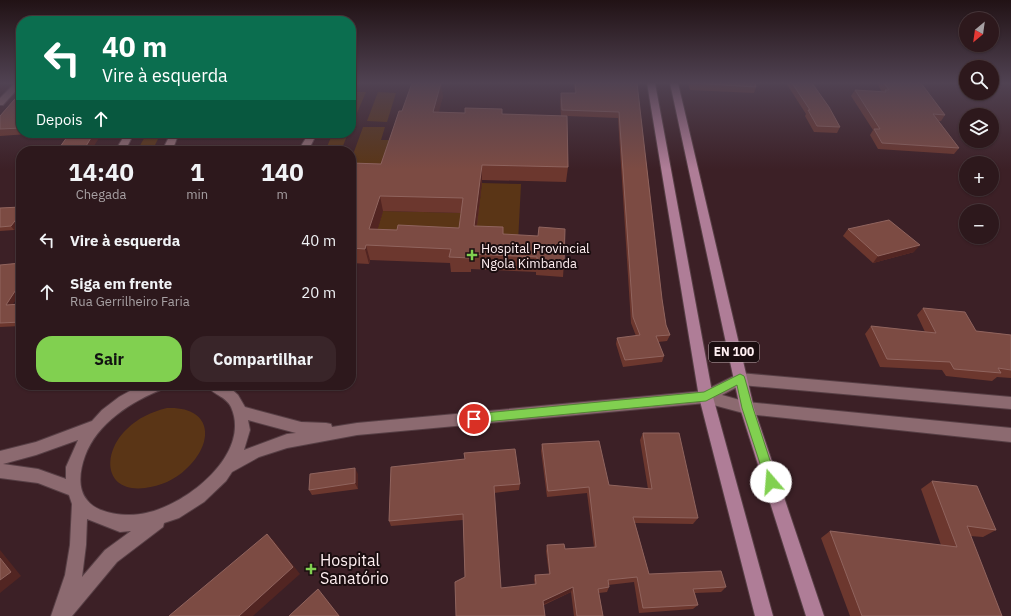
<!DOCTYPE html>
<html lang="pt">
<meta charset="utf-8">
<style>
:root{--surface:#2d181c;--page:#392529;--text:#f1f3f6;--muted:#a7a0a3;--line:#48373b;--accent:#81d050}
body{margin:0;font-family:"IBM Plex Sans",sans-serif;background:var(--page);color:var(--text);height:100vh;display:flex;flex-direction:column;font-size:15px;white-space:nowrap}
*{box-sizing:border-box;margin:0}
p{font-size:13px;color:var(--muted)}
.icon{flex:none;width:22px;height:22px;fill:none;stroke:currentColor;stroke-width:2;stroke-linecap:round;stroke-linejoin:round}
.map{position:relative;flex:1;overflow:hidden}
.panel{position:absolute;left:16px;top:146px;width:340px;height:244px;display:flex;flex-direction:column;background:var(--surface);border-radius:16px;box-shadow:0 1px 3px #0004,0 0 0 1px var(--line)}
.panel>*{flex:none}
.banner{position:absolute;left:16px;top:16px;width:340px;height:122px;border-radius:16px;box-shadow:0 1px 3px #0004,0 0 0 1px var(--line);background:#0b6e4f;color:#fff;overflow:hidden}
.needle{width:26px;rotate:209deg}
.buttons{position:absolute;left:959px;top:12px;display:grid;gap:8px}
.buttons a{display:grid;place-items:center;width:40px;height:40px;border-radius:50%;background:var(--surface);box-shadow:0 1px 3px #0004,0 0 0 1px var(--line);font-size:20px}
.pin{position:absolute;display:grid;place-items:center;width:34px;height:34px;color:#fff;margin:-17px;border:2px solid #fff;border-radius:50%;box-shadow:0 1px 4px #0007}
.me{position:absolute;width:44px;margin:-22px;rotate:342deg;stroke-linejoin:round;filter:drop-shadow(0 0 3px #0008)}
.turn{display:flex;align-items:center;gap:14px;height:84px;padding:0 20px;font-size:18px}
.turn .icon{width:52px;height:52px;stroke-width:2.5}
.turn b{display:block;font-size:28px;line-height:34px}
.then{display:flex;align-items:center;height:38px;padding:0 20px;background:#0003;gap:8px;font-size:15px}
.eta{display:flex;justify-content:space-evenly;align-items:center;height:68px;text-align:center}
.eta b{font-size:24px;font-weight:800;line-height:28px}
.cta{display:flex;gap:8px;margin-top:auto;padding:8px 20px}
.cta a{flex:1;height:46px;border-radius:16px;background:var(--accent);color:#111;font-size:16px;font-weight:800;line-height:46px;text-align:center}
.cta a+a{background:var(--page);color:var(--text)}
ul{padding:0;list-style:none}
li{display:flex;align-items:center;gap:12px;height:52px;padding:0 20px}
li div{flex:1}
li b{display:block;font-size:15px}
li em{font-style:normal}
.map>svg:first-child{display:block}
.green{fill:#5a3516}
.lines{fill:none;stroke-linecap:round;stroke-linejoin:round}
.minor-casing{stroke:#573f45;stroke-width:2}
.primary-casing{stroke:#573f45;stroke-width:2}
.minor{fill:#8c6a70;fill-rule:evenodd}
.primary{fill:#af7d97;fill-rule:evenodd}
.wall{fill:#6c372e;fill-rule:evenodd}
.shaded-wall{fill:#522522}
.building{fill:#7c4b43;stroke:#90645e;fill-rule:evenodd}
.route{fill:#81d050;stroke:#548734}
.poi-dot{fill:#81d050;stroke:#1b0e10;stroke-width:1.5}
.labels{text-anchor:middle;stroke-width:4;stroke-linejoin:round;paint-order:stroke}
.shield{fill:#1b0e10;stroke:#bbacae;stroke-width:1}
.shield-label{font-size:12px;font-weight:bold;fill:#ffeff1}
.poi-label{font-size:13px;fill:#ffeff1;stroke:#1b0e10;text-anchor:start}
.near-poi-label{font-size:16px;fill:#ffeff1;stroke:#1b0e10;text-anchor:start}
</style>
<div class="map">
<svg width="1011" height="616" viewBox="0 0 1011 616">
<rect width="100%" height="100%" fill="#3c2026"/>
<g class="green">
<polygon points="352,92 366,92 351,127 351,95"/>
<polygon points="378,92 396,93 387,122 367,121"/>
<polygon points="363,127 385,127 381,140 396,140 384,179 361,178 351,160"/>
<polygon points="147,133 161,133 152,151 137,151"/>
<polygon points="333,133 348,133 341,151 325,151"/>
<polygon points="482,183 521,184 518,242 475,241"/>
<polygon points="383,211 464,213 460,247 373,244"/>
<path d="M167 408C213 406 215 443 186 469 175 480 160 486 145 488 103 493 102 452 127 429 138 418 151 412 167 408Z"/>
</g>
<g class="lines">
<g class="minor-casing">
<g id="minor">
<polygon points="15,83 21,83 21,85 3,105 0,105 0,98"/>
<polygon points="126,133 134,133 125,151 115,151"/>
<polygon points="171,133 179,133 172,151 162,151"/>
<polygon points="309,133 317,133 308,151 298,151"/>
<path d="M740 373 1011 397V409L741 385 722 395 747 402 1011 428V442L747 414 706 403 357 435 287 448 259 457 232 472 226 481 204 502 179 518 164 523 163 527 117 562 72 616H51L65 575 70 545 72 504 69 495 38 483 0 478V451L36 442 92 421 102 410 119 397 137 387 142 385H165L163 389C132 401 97 423 85 456 80 470 77 488 87 500 98 515 130 517 146 513 186 505 252 454 231 407 226 396 211 394 207 385H227L238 395 245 407 301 422 326 423 331 424 332 427 357 423 704 391ZM248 420 296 433 287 434 244 450 250 430ZM78 440 66 467V479L38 469 3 464 36 455ZM87 519 120 532 131 531 105 550 82 577 86 545Z"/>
</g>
</g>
<g class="primary-casing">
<g id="primary">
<polygon points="647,83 655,83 713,397 773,616 755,616 699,397"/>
<polygon points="670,83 678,83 754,408 824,616 806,616 740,408"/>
</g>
</g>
<use href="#minor" class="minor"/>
<use href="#primary" class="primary"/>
</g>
<g class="wall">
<path d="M574 83H637L662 299 666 325 670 335 667 341 658 342 664 356 662 362 623 367 616 344 617 338 636 336 631 323 618 118 567 116 568 167 566 182 482 180 477 226 503 234 564 262 563 277 536 275V272L471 269V272H451L450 263 370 260 369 264 351 263V163L381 164 402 111 443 96 438 112 465 113 502 109V114L561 116 560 100 561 93H575ZM383 211 461 213 459 228 397 230H377Z"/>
<polygon points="688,83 755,83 756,87 754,93 690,90"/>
<polygon points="786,83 812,83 840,127 837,133 814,132 805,116 806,114"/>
<polygon points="877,83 913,83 945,115 941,121 939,121 959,148 954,154 878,149 870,135 873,130 851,96 855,90 882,92"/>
<polygon points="21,92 21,133 42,133 0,136 0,116"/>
<polygon points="21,207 21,221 14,230 0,231 0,208"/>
<polygon points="848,229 914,252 873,263 843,236"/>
<polygon points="21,263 21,291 12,305 21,304 21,326 0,327 0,265"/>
<polygon points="923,308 976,331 1011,335 1011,378 997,377 992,381 946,376 942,370 880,367 865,334 871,326 925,332 917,315"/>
<polygon points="643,433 698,518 693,524 635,523 649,574 726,587 721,592 695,593 698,605 693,609 639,613 634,582 608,585 609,587 607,592 599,593 603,616 574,616 571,592 544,605 465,577 463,520 391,526 389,521 391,467 520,484 519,490 494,493 501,588 535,585 534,580 535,575 549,574 546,551 547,545 565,549 594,547 587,493 547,497 541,451 542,444 609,485 648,489 640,440"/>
<polygon points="358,474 358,489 312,495 309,490"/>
<polygon points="932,481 996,530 983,537 970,536 1002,616 850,616 821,538 830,531 941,545 921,489"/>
</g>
<g class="shaded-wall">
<polygon points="441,83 443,96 435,127 433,112"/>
<polygon points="94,133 102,133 91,151 83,151"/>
<polygon points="482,165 482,180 475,241 474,226"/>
<polygon points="380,196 383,211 373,244 369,229"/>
<polygon points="21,213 21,221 14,230 11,226"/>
<polygon points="366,245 370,260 369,264 365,249"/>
<polygon points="920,245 914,252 873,263 878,256"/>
<polygon points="21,282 21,291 10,309 6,305"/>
<polygon points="355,468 358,474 358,489 355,483"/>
<polygon points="267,534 274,541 300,574 253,616 239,616"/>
<polygon points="0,550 21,576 0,593"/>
<polygon points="573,587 571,592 542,605 543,601"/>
<polygon points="318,589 323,595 340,616 339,616"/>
</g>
<g class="building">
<path d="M412 83H441L433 112 465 113V108L502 109V114L567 116 568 167 482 165 474 226 503 227V234L538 236 539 227 565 229 564 262 537 260V257L470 254V258L449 257 451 249 366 245 365 249 351 248V163L381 164 394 126 399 111H402ZM380 196 463 198 459 228 398 225 397 230 369 229Z"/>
<polygon points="575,83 637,83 662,299 666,325 670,335 656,336 664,356 625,360 617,338 640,335 633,317 619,112 562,110 561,93 576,93"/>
<polygon points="691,83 755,83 756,87"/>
<polygon points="792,83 812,83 829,107 840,127 817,126 808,110 810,110"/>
<polygon points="884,83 921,83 945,115 933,114 959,148 882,143 874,129 880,129 855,90 886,92 885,90 889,90"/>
<polygon points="21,92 21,128 0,129 0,116"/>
<polygon points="70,133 94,133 83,151 57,151"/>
<polygon points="21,207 21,213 11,226 0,227 0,208"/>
<polygon points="889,220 920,245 878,256 848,229"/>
<polygon points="21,263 21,282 6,305 21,304 21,322 0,323 0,265"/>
<polygon points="923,308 965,312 976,331 1011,335 1011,370 998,368 1001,373 954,369 950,362 887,359 871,326 936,333"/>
<polygon points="643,433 679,433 698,518 633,517 649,574 721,571 726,587 693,589 698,605 643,608 637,577 608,580 609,587 598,589 603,616 577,616 573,587 543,601 545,616 456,616 455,582 465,577 463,514 389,521 391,467 465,459 464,453 515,449 520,484 494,486 501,588 536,584 535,575 550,574 547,545 564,544 565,549 596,547 589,487 548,491 542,444 599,441 609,485 652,489"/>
<polygon points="355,468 355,483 309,490 310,474"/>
<polygon points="932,481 977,486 996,530 967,526 1002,616 862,616 830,531 957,547"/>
<polygon points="267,534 293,567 239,616 169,616"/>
<polygon points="0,558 11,572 0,580"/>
<polygon points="318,589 339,616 289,616"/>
</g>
<linearGradient id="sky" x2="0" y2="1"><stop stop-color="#211215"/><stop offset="0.49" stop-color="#504252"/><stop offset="1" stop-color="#504252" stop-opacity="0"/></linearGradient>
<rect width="1011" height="169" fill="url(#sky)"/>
<polygon class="route" points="740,374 744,376 745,379 753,408 777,482 775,486 771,488 767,486 766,482 742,408 737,385 706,401 474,423 471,422 469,419 471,415 474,414 704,392"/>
<g class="poi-dot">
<path d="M470 249h4v4h4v4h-4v4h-4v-4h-4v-4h4z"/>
<path d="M309 563h4v4h4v4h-4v4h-4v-4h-4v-4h4z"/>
</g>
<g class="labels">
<rect class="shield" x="709" y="342" width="50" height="20" rx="3"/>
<g class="shield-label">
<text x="734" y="356">EN 100</text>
</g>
<g class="poi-label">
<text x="481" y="253">Hospital Provincial<tspan x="481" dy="15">Ngola Kimbanda</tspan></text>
</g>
<g class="near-poi-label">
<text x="320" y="566">Hospital<tspan x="320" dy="18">Sanatório</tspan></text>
</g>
</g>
</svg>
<div class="buttons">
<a><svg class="needle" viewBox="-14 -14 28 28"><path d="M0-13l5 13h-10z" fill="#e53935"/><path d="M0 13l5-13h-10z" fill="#a7a0a3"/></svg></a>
<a><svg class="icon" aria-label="search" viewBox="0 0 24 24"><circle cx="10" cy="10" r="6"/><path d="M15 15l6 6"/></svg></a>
<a><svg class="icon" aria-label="layers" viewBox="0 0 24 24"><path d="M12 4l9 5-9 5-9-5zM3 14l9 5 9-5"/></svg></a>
<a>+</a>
<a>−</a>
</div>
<div class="pin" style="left:474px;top:419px;background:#d93025"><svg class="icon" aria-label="arrive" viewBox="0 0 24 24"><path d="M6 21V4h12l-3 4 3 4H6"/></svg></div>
<svg class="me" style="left:771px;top:482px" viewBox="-20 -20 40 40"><circle r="19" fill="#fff"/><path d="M0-13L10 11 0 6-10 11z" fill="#81d050"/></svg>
<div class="banner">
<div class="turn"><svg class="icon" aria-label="left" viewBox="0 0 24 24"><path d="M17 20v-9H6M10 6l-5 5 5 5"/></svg><div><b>40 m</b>Vire à esquerda</div></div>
<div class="then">Depois<svg class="icon" aria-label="ahead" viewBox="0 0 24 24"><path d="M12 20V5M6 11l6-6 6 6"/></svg></div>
</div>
<section class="panel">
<div class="eta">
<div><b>14:40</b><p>Chegada</p></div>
<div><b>1</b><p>min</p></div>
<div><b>140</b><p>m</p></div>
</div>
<ul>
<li><svg class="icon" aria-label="left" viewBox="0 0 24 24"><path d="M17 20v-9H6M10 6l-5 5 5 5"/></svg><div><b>Vire à esquerda</b></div><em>40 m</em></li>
<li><svg class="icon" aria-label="ahead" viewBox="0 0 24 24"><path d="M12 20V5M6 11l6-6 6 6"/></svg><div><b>Siga em frente</b><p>Rua Gerrilheiro Faria</p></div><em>20 m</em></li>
</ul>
<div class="cta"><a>Sair</a><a>Compartilhar</a></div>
</section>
</div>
